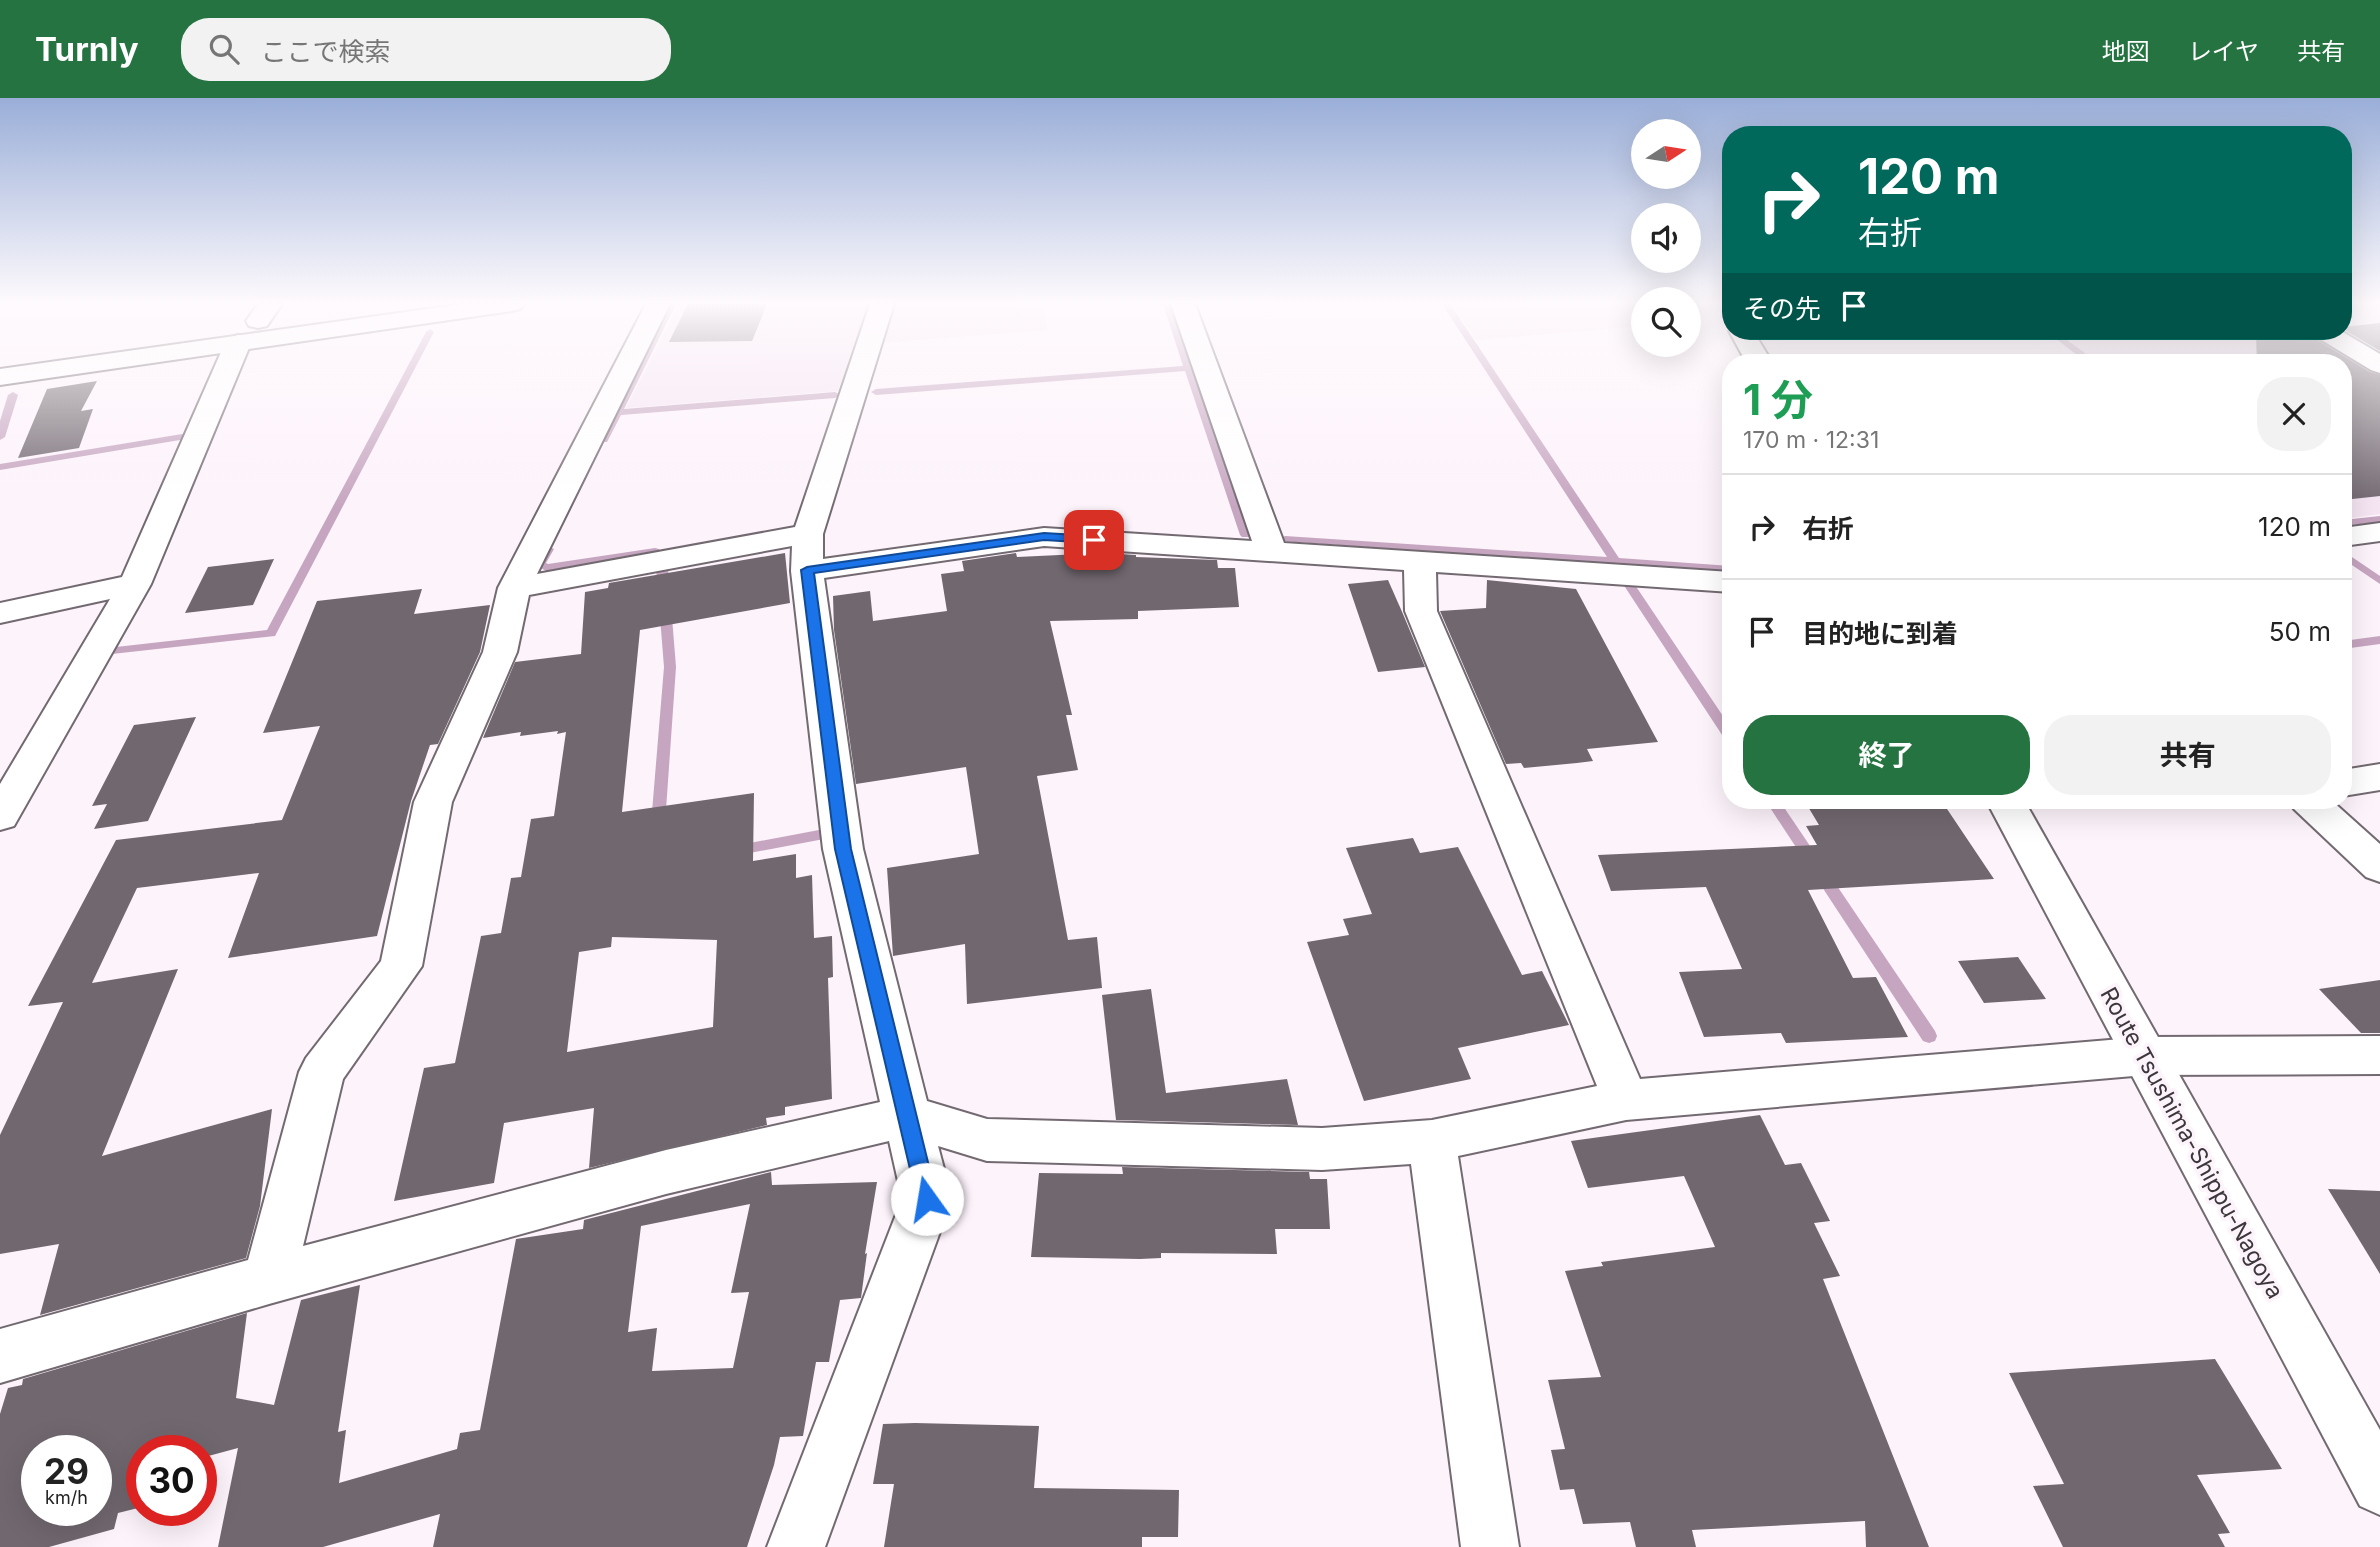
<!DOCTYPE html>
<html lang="ja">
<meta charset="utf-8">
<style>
:root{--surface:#fff;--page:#f2f2f2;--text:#222;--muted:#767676;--line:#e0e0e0;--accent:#267342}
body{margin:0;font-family:Inter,"Noto Sans JP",sans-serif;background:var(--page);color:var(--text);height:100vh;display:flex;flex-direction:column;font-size:26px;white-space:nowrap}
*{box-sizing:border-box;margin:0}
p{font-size:23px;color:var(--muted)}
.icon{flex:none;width:38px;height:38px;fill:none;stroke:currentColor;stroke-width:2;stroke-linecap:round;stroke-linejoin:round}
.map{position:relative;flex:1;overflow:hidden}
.panel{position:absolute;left:1722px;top:256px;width:630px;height:455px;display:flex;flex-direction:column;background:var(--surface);border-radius:28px;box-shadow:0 7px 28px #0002}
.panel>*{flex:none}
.guide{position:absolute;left:1722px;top:28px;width:630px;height:214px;border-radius:28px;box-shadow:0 7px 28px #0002;background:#00695c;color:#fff;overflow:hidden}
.needle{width:46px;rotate:78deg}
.fabs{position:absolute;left:1631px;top:21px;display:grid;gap:14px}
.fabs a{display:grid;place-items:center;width:70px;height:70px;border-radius:50%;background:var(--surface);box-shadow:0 7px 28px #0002;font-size:35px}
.speed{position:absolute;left:21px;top:1337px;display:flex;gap:14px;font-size:35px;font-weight:700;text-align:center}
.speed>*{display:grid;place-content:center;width:91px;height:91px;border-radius:50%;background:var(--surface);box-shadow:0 7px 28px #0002;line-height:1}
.speed small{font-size:18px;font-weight:400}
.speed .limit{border:10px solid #d22;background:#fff;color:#111}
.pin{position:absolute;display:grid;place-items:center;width:60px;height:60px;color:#fff;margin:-30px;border-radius:14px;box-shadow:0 4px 10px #0006}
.me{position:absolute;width:77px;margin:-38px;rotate:347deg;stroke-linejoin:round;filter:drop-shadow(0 0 5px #0008)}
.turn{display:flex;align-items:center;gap:24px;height:147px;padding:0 21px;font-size:32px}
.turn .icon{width:91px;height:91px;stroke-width:2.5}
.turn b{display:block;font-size:49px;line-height:60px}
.then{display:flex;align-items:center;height:66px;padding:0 21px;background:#0003;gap:14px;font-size:26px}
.round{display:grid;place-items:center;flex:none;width:74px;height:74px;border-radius:28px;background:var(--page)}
.headline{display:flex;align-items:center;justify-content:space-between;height:119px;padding:0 21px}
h1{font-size:42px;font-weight:700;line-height:52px;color:#1e9e55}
.cta{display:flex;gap:14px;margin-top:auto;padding:14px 21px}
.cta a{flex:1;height:80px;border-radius:28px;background:var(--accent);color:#fff;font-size:28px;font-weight:700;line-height:80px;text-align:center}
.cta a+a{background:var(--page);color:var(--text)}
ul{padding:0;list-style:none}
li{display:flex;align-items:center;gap:21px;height:105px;padding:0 21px;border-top:2px solid var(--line)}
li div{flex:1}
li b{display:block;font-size:26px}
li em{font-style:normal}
header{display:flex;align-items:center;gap:42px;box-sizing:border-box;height:98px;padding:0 35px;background:var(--accent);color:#fff}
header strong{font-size:33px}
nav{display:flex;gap:38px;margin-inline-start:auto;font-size:24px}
.search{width:490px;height:63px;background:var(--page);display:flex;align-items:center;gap:18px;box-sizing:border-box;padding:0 24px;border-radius:28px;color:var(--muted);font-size:26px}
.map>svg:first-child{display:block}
.built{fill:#f5e4f2}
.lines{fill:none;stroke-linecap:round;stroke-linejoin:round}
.stream{fill:#c6a5c0;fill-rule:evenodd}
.building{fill:#71686f;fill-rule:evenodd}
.street-casing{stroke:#736a71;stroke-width:4}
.secondary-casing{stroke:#736a71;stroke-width:4}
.primary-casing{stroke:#736a71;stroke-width:4}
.street{fill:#fff;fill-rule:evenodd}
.secondary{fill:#fff;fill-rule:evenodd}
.primary{fill:#fff;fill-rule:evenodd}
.route{fill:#1a73e8;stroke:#114b97;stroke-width:2}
.labels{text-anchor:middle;stroke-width:7;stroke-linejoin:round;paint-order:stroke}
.near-street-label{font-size:23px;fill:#3b373a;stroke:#fdf3fb}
</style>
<header>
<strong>Turnly</strong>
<div class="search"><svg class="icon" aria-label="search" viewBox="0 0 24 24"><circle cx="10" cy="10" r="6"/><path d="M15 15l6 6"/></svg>ここで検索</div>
<nav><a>地図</a><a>レイヤ</a><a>共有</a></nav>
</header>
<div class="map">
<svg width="2380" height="1449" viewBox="0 0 2380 1449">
<rect width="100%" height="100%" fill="#fdf3fb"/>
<g class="built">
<polygon points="679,206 871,206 838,293 626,310"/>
<polygon points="893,206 1043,206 1048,232 881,245"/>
<polygon points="1452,206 1643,206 1643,228 1476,242"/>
<polygon points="2343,206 2380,206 2380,247 2363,249 2336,233 2343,233"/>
<polygon points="2056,233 2313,233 2380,274 2380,416 2343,421 2343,264 2098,264"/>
</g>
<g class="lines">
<g class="stream">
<polygon points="668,206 676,206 624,311 835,294 840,297 835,300 621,317 607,344 599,344 598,342"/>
<polygon points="1163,206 1171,206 1252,437 1250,439 1242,439 1240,437 1185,273 876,297 871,294 876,291 1183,268"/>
<polygon points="1442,206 1450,206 1619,460 1731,468 1731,474 1281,443 1279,441 1285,438 1607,459"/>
<polygon points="430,231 434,234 275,538 112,556 110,553 116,549 267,532 426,234"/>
<polygon points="2046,233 2055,233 2097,264 2086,264"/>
<polygon points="13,294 18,297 5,339 0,342 0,323 8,297"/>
<polygon points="182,336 187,339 186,341 0,372 0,366"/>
<polygon points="2380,418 2380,424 2343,428 2343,422"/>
<polygon points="548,448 554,451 546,465 548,466 655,450 659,451 662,456 656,459 651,457 546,473 534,466 544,449"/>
<polygon points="2343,453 2380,478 2380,486 2343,461"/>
<polygon points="662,467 668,470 676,569 665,726 658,731 651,726 664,569 656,470"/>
<polygon points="1629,483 1633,484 1731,630 1731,644 1726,643 1623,486"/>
<polygon points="2380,538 2380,546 2343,551 2343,543"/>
<polygon points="1765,702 1779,702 1935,933 1937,938 1935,943 1929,945 1923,943"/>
<polygon points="819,732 824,733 826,737 824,741 734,758 729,757 727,753 729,749 734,748"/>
</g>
</g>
<g class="building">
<polygon points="688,206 767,206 752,243 669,244"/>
<polygon points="2380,225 2380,253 2343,231 2343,229"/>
<polygon points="2309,233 2314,240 2370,274 2380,277 2380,398 2343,402 2343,264 2257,264 2256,237"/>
<polygon points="97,283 81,313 93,311 79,350 18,360 47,291"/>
<path d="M785 455 790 505 640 532 622 714 754 695 753 763 796 756V780L812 777 814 840 832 838 833 879 828 880 832 1001 785 1009V1017L766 1020 767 1027 589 1070 594 1010 504 1025 494 1085 394 1103 424 970 455 965 481 838 501 835 511 780 521 779 531 721 554 718 566 634 557 636 558 633 520 638 521 634 483 640 515 564 581 556 585 494 608 490 609 485ZM612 839 717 842 713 929 567 954 579 854 611 849Z"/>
<polygon points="1016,455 1017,459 1102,455 1136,457 1136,459 1217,462 1218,470 1235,470 1239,509 1138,513 1138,521 1050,523 1072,617 1066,617 1078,672 1037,678 1068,842 1097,839 1102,890 967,906 965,846 893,858 887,770 979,756 966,669 856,686 834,532 833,498 870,493 873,523 947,513 941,476 964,473 962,463"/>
<polygon points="274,461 253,507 185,515 208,469"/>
<polygon points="1388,482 1403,516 1425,569 1378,574 1348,486"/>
<polygon points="1487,482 1576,491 1658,644 1587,651 1593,663 1577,665 1524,670 1521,665 1506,666 1440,513 1486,510"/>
<polygon points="422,491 414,516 490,507 480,554 438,646 430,647 411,703 377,838 228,860 259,775 137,790 92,885 178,871 102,1058 272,1011 260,1108 246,1160 40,1217 59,1146 0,1156 0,1037 63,904 28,908 116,742 282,722 320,628 263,635 317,503"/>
<polygon points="196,619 148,723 94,731 107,706 92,708 134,627"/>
<polygon points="1804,702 1941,702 1994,781 1808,792 1853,880 1876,879 1908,939 1786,945 1781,935 1704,939 1679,874 1742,871 1706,789 1611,793 1598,757 1817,747 1806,728 1819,727"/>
<polygon points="1413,740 1420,755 1458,749 1522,877 1542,873 1569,927 1458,950 1471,981 1364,1003 1307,844 1349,837 1343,821 1372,816 1346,750"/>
<polygon points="2018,859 2046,901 1984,905 1958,863"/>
<polygon points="2380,882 2380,935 2361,935 2319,891"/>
<polygon points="1151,891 1166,995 1287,981 1298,1027 1116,1022 1102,897"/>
<polygon points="1760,1017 1785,1067 1801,1065 1830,1123 1814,1125 1840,1178 1823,1181 1929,1449 1866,1449 1865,1423 1692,1432 1696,1449 1636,1449 1630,1424 1583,1426 1574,1391 1560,1392 1551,1352 1565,1351 1548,1282 1601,1279 1565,1173 1603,1168 1601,1164 1715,1149 1684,1078 1588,1090 1571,1043"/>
<polygon points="1122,1069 1309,1074 1310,1081 1327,1081 1330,1131 1275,1131 1277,1156 1161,1155 1161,1160 1140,1161 1031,1159 1039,1075 1123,1076"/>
<path d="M771 1074 772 1087 877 1084 865 1156 867 1155 861 1200 840 1202 829 1264H816L803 1338 780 1339 774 1367 747 1449H433L440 1416 323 1449H218L238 1350 201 1360V1353H142V1409L118 1415 114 1431 49 1449H0V1316L8 1290 22 1287 23 1281 247 1215 236 1300 274 1307 301 1202 360 1187 338 1334 346 1332 339 1385 457 1351 460 1335 480 1332 516 1141 583 1131 584 1122ZM750 1106 731 1195 749 1194 733 1270 652 1273 657 1230 628 1234 641 1128ZM37 1353H96V1412H37Z"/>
<polygon points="2328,1091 2380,1093 2380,1176"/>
<polygon points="2215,1261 2282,1371 2197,1377 2230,1435 2218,1436 2225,1449 2063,1449 2033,1388 2064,1386 2009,1275"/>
<polygon points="915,1325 1039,1328 1034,1390 1179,1392 1178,1439 1142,1439 1142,1449 884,1449 894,1386 873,1386 883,1326"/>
</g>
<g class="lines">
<g class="street-casing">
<g id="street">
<polygon points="258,206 282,206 267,228 258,230 249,228 246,223"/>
<path d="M646 206H670L537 476 795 429 870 206H894L823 436V461L1044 430 1252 443 1171 206H1195L1284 445 1731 474V494L1436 474 1437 513 1640 981 2145 939 2380 938V976L2145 977 1626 1022 1458 1058 1519 1449H1461L1411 1066 1322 1072 987 1063 938 1048 952 1101 825 1449H767L902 1101 889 1043 666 1096 269 1206 0 1285V1231L248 1162 299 974 306 960 381 863 414 704 483 554 498 490ZM792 448 791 473 823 751 880 1004 666 1052 303 1148 343 981 422 868 452 704 517 554 529 497ZM1044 448 1404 472 1405 513 1597 988 1432 1022 1322 1030 987 1021 927 1003 863 751 824 480Z"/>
<polygon points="2312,233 2341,233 2380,256 2380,275 2371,272 2315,238"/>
<polygon points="238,237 247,240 251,245 151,486 14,728 0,732 0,686 110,501 0,525 0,505 122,479 225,245 229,240"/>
<polygon points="2380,425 2380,443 2343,448 2343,430"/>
<polygon points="2380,666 2380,692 2343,698 2343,672"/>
<polygon points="2288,702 2331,702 2380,746 2380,784 2366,779 2294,711"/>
</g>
</g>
<g class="secondary-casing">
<g id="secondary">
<polygon points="1731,230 1731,233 1753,233 1772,264 1746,264 1729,233"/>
<polygon points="1986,702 2024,702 2380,1332 2380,1417 2360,1408"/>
</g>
</g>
<g class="primary-casing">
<polygon id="primary" points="463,206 524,206 520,211 512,213 0,287 0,271"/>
</g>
<use href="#street" class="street"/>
<use href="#secondary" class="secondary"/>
<use href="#primary" class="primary"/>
</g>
<linearGradient id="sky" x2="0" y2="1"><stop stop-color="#9aaed8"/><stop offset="0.5" stop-color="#fefafd"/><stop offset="1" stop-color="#fefafd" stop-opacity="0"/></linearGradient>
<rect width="2380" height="409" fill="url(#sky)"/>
<polygon class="route" points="1044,435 1094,438 1101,442 1094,445 1044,442 814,475 851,751 937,1101 934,1108 927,1110 920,1108 917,1101 835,751 801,472 807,469"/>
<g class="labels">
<g class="near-street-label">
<text transform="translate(2192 1045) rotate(61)" y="8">Route Tsushima-Shippu-Nagoya</text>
</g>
</g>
</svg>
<div class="fabs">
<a><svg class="needle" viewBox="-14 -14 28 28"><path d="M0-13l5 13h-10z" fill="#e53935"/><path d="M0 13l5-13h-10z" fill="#767676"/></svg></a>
<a><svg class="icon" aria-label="sound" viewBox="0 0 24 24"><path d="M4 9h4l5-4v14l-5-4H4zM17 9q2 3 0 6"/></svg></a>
<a><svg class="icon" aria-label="search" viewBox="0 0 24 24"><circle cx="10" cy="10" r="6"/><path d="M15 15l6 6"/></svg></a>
</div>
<div class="speed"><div>29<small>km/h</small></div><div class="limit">30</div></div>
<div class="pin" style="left:1094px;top:442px;background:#d93025"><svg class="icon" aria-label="arrive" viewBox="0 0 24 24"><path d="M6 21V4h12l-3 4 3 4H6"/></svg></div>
<svg class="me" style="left:927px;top:1101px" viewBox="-20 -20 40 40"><circle r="19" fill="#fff"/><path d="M0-13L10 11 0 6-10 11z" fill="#1a73e8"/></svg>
<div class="guide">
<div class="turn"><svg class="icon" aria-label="right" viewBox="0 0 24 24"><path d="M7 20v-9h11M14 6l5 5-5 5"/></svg><div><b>120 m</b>右折</div></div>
<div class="then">その先<svg class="icon" aria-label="arrive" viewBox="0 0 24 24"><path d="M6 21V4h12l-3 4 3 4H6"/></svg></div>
</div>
<section class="panel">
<div class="headline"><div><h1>1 分</h1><p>170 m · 12:31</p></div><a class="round"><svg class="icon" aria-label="close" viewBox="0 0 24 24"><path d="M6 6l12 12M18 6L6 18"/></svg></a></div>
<ul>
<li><svg class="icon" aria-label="right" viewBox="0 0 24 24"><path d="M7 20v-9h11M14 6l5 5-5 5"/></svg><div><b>右折</b></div><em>120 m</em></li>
<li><svg class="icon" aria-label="arrive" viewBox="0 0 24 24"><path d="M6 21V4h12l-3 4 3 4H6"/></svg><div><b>目的地に到着</b></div><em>50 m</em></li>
</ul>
<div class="cta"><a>終了</a><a>共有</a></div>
</section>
</div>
